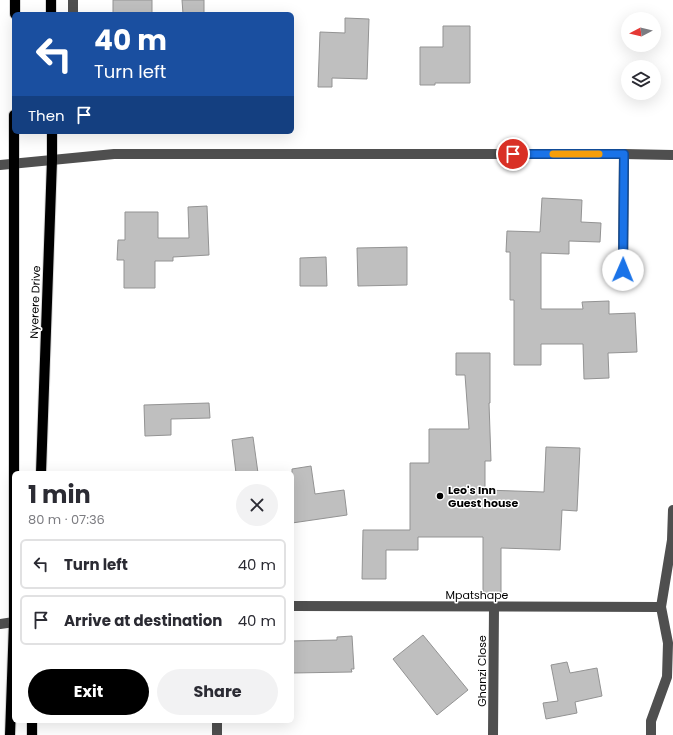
<!DOCTYPE html>
<meta charset="utf-8">
<style>
:root{--surface:#fff;--page:#f2f2f3;--text:#2b2b33;--muted:#7c7c81;--line:#e1e1e2;--accent:#000}
body{margin:0;font-family:Poppins,sans-serif;background:var(--page);color:var(--text);height:100vh;display:flex;flex-direction:column;font-size:15px;white-space:nowrap}
*{box-sizing:border-box;margin:0}
p{font-size:13px;color:var(--muted)}
.icon{flex:none;width:22px;height:22px;fill:none;stroke:currentColor;stroke-width:2;stroke-linecap:round;stroke-linejoin:round}
.map{position:relative;flex:1;overflow:hidden}
.side{position:absolute;left:12px;top:471px;width:282px;height:252px;display:flex;flex-direction:column;background:var(--surface);border-radius:6px;box-shadow:0 4px 16px #0002}
.side>*{flex:none}
.guide{position:absolute;left:12px;top:12px;width:282px;height:122px;border-radius:6px;box-shadow:0 4px 16px #0002;background:#1a4fa0;color:#fff;overflow:hidden}
.needle{width:26px;rotate:263deg}
.fabs{position:absolute;left:621px;top:12px;display:grid;gap:8px}
.fabs a{display:grid;place-items:center;width:40px;height:40px;border-radius:50%;background:var(--surface);box-shadow:0 4px 16px #0002;font-size:20px}
.pin{position:absolute;display:grid;place-items:center;width:34px;height:34px;color:#fff;margin:-17px;border:2px solid #fff;border-radius:50%;box-shadow:0 1px 4px #0007}
.me{position:absolute;width:44px;margin:-22px;rotate:1deg;stroke-linejoin:round;filter:drop-shadow(0 0 3px #0008)}
.turn{display:flex;align-items:center;gap:14px;height:84px;padding:0 16px;font-size:18px}
.turn .icon{width:52px;height:52px;stroke-width:2.5}
.turn b{display:block;font-size:28px;line-height:34px}
.then{display:flex;align-items:center;height:38px;padding:0 16px;background:#0003;gap:8px;font-size:15px}
.round{display:grid;place-items:center;flex:none;width:42px;height:42px;border-radius:21px;background:var(--page)}
.head{display:flex;align-items:center;justify-content:space-between;height:68px;padding:0 16px}
h1{font-size:24px;font-weight:700;line-height:30px}
.cta{display:flex;gap:8px;margin-top:auto;padding:8px 16px}
.cta a{flex:1;height:46px;border-radius:24px;background:var(--accent);color:#fff;font-size:16px;font-weight:700;line-height:46px;text-align:center}
.cta a+a{background:var(--page);color:var(--text)}
ul{padding:0;list-style:none}
li{display:flex;align-items:center;gap:12px;height:50px;margin:0 8px 6px;padding:0 8px;border:2px solid var(--line);border-radius:6px}
li div{flex:1}
li b{display:block;font-size:15px}
li em{font-style:normal}
.map>svg:first-child{display:block}
.building{fill:#bfbfbf;stroke:#939393}
.lines{fill:none;stroke-linecap:round;stroke-linejoin:round}
.major-casing{stroke:#dbdbdb;stroke-width:12}
.minor{stroke:#4f4f4f;stroke-width:10}
.major{stroke:#000;stroke-width:10}
.route-casing{stroke:#114b97;stroke-width:10}
.route{stroke:#1a73e8;stroke-width:7}
.slow{stroke:#f59e0b;stroke-width:7}
.poi-dot{fill:#000;stroke:#fff;stroke-width:1.5}
.labels{text-anchor:middle;stroke-width:3;stroke-linejoin:round;paint-order:stroke}
.street-label{font-size:11px;fill:#000;stroke:#fff}
.poi-label{font-size:11px;font-weight:bold;fill:#000;stroke:#fff;text-anchor:start}
</style>
<div class="map">
<svg width="673" height="735" viewBox="0 0 673 735">
<rect width="100%" height="100%" fill="#fff"/>
<g class="building">
<rect x="113" y="0" width="39" height="14"/>
<polygon points="182,0 204,0 204,14 183,14"/>
<polygon points="345,18 369,19 367,79 332,78 332,87 318,87 320,32 345,33"/>
<polygon points="443,26 470,26 470,83 435,83 435,85 420,85 420,47 443,47"/>
<polygon points="542,198 582,200 581,222 601,223 600,242 569,241 569,254 541,253 541,309 583,309 582,302 609,301 609,314 635,313 637,352 608,353 609,378 584,379 583,344 541,344 541,365 514,365 514,300 510,300 510,252 506,252 507,231 540,232"/>
<polygon points="207,206 209,255 173,257 173,261 155,261 155,288 124,288 124,260 117,260 118,240 125,240 125,212 158,212 158,238 189,238 188,207"/>
<polygon points="407,247 407,285 358,286 357,248"/>
<polygon points="326,257 327,286 300,286 300,258"/>
<polygon points="456,353 490,353 490,403 489,403 491,461 485,461 485,490 544,492 546,447 580,448 577,511 562,510 560,550 501,548 501,594 483,593 483,537 418,537 418,550 386,550 386,579 362,579 363,530 410,530 410,463 429,463 429,429 469,429 465,375 456,375"/>
<polygon points="209,403 210,418 171,419 171,435 145,436 144,405"/>
<polygon points="253,437 258,473 236,473 232,440"/>
<polygon points="311,466 315,494 344,490 347,515 292,523 292,469"/>
<polygon points="423,635 468,690 437,715 393,659"/>
<polygon points="352,636 354,669 351,669 352,672 292,673 292,641 337,640 337,637"/>
<polygon points="567,662 570,673 597,668 602,696 575,702 577,713 546,719 543,703 558,701 551,665"/>
</g>
<g class="lines">
<g class="major-casing">
<g id="major">
<polyline points="51,0 51,14"/>
<polyline points="15,14 15,0"/>
<polyline points="41,473 52,160 52,132"/>
<polyline points="10,735 14,622 14,115"/>
<polyline points="32,735 32,721"/>
</g>
</g>
<g class="minor">
<polyline points="73,14 73,0"/>
<polyline points="0,165 114,154 624,154 673,155"/>
<polyline points="623,270 624,154"/>
<polyline points="292,606 661,607"/>
<polyline points="0,624 14,622"/>
<polyline points="217,735 217,721"/>
<polyline points="493,735 494,607"/>
<polyline points="651,735 651,721 667,677 668,643 661,607 672,540 673,510"/>
</g>
<use href="#major" class="major"/>
</g>
<g class="lines">
<g class="route-casing">
<polyline id="route" points="513,154 624,154 623,270"/>
</g>
<use href="#route" class="route"/>
<polyline class="slow" points="553,154 599,154"/>
</g>
<circle class="poi-dot" cx="440" cy="496" r="4"/>
<g class="labels">
<g class="street-label">
<text transform="translate(35 302) rotate(-88)" y="4">Nyerere Drive</text>
<text x="477" y="599">Mpatshape</text>
<text transform="translate(482 671) rotate(-90)" y="4">Ghanzi Close</text>
</g>
<g class="poi-label">
<text x="448" y="494">Leo's Inn<tspan x="448" dy="13">Guest house</tspan></text>
</g>
</g>
</svg>
<div class="fabs">
<a><svg class="needle" viewBox="-14 -14 28 28"><path d="M0-13l5 13h-10z" fill="#e53935"/><path d="M0 13l5-13h-10z" fill="#7c7c81"/></svg></a>
<a><svg class="icon" aria-label="layers" viewBox="0 0 24 24"><path d="M12 4l9 5-9 5-9-5zM3 14l9 5 9-5"/></svg></a>
</div>
<div class="pin" style="left:513px;top:154px;background:#d93025"><svg class="icon" aria-label="arrive" viewBox="0 0 24 24"><path d="M6 21V4h12l-3 4 3 4H6"/></svg></div>
<svg class="me" style="left:623px;top:270px" viewBox="-20 -20 40 40"><circle r="19" fill="#fff"/><path d="M0-13L10 11 0 6-10 11z" fill="#1a73e8"/></svg>
<div class="guide">
<div class="turn"><svg class="icon" aria-label="left" viewBox="0 0 24 24"><path d="M17 20v-9H6M10 6l-5 5 5 5"/></svg><div><b>40 m</b>Turn left</div></div>
<div class="then">Then<svg class="icon" aria-label="arrive" viewBox="0 0 24 24"><path d="M6 21V4h12l-3 4 3 4H6"/></svg></div>
</div>
<section class="side">
<div class="head"><div><h1>1 min</h1><p>80 m · 07:36</p></div><a class="round"><svg class="icon" aria-label="close" viewBox="0 0 24 24"><path d="M6 6l12 12M18 6L6 18"/></svg></a></div>
<ul>
<li><svg class="icon" aria-label="left" viewBox="0 0 24 24"><path d="M17 20v-9H6M10 6l-5 5 5 5"/></svg><div><b>Turn left</b></div><em>40 m</em></li>
<li><svg class="icon" aria-label="arrive" viewBox="0 0 24 24"><path d="M6 21V4h12l-3 4 3 4H6"/></svg><div><b>Arrive at destination</b></div><em>40 m</em></li>
</ul>
<div class="cta"><a>Exit</a><a>Share</a></div>
</section>
</div>
